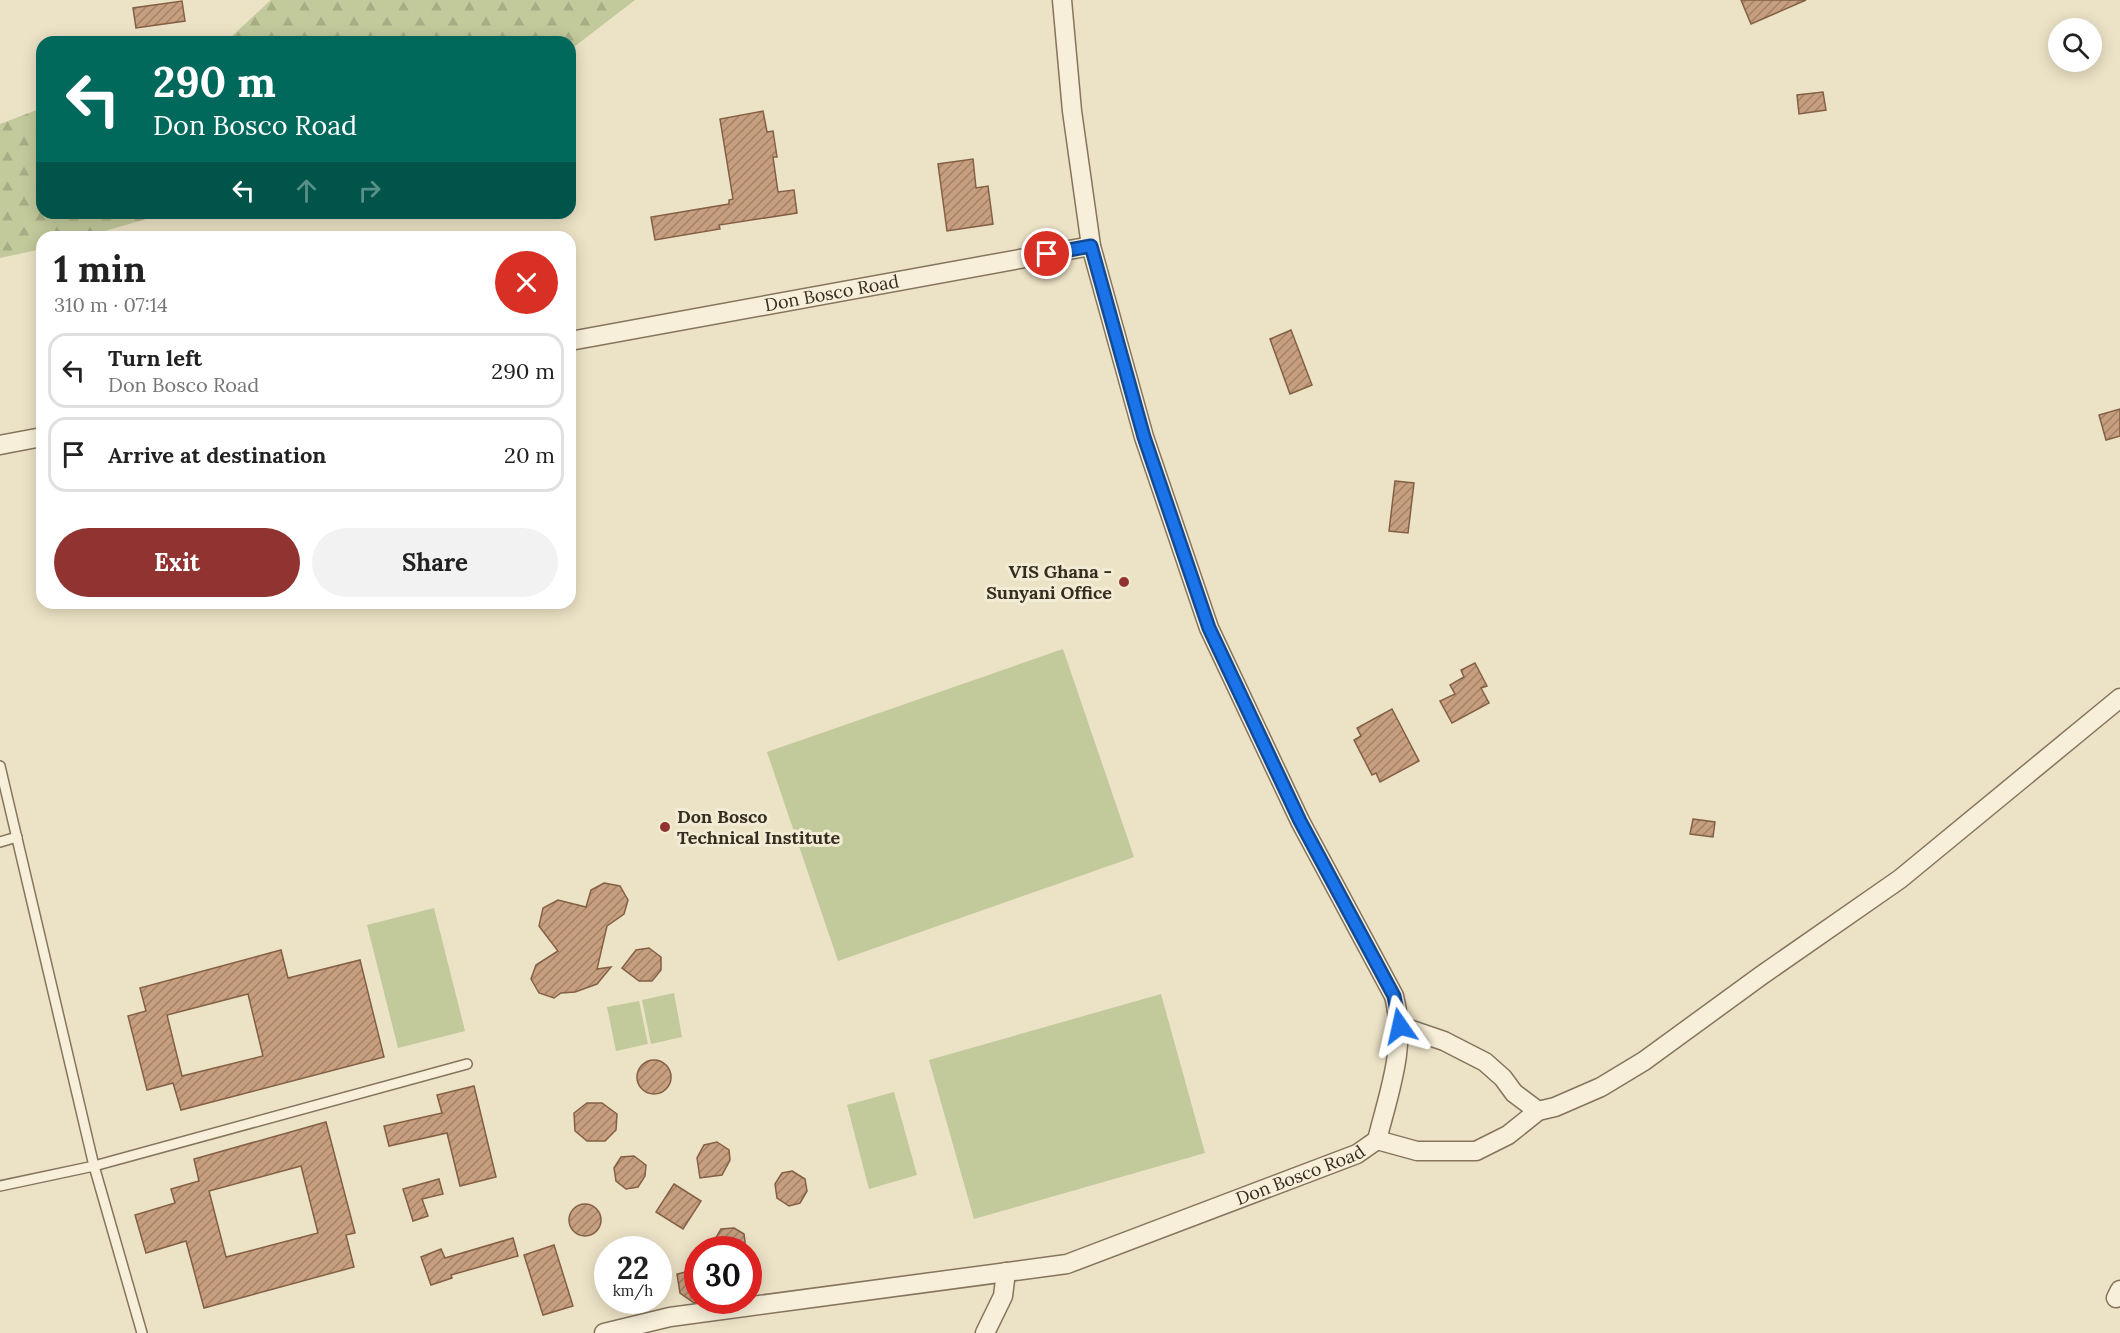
<!DOCTYPE html>
<meta charset="utf-8">
<style>
:root{--surface:#fff;--page:#f2f2f2;--text:#222;--muted:#767676;--line:#e0e0e0;--accent:#913331}
body{margin:0;font-family:Lora,serif;background:var(--page);color:var(--text);height:100vh;display:flex;flex-direction:column;font-size:22px;white-space:nowrap}
*{box-sizing:border-box;margin:0}
p{font-size:20px;color:var(--muted)}
.icon{flex:none;width:33px;height:33px;fill:none;stroke:currentColor;stroke-width:2;stroke-linecap:round;stroke-linejoin:round}
.map{position:relative;flex:1;overflow:hidden}
.drawer{position:absolute;left:36px;top:231px;width:540px;height:378px;display:flex;flex-direction:column;background:var(--surface);border-radius:18px;box-shadow:0 3px 15px #0003}
.drawer>*{flex:none}
.banner{position:absolute;left:36px;top:36px;width:540px;height:183px;border-radius:18px;box-shadow:0 3px 15px #0003;background:#00695c;color:#fff;overflow:hidden}
.tools{position:absolute;left:2048px;top:18px;display:grid;gap:12px}
.tools a{display:grid;place-items:center;width:54px;height:54px;border-radius:50%;background:var(--surface);box-shadow:0 3px 15px #0003;font-size:30px}
.speed{position:absolute;left:594px;top:1236px;display:flex;gap:12px;font-size:30px;font-weight:700;text-align:center}
.speed>*{display:grid;place-content:center;width:78px;height:78px;border-radius:50%;background:var(--surface);box-shadow:0 3px 15px #0003;line-height:1}
.speed small{font-size:15px;font-weight:400}
.speed .limit{border:9px solid #d22;background:#fff;color:#111}
.pin{position:absolute;display:grid;place-items:center;width:51px;height:51px;color:#fff;margin:-26px;border:3px solid #fff;border-radius:50%;box-shadow:0 2px 6px #0007}
.me{position:absolute;width:66px;margin:-33px;rotate:349deg;stroke-linejoin:round;filter:drop-shadow(0 0 4px #0008)}
.turn{display:flex;align-items:center;gap:21px;height:126px;padding:0 18px;font-size:27px}
.turn .icon{width:78px;height:78px;stroke-width:2.5}
.turn b{display:block;font-size:42px;line-height:51px}
.lanes{display:flex;align-items:center;height:57px;padding:0 18px;background:#0003;justify-content:center;gap:30px;direction:ltr}
.lanes .off{opacity:.35}
.round{display:grid;place-items:center;flex:none;width:63px;height:63px;border-radius:32px;background:var(--page)}
.overview{display:flex;align-items:center;justify-content:space-between;height:102px;padding:0 18px}
h1{font-size:36px;font-weight:700;line-height:45px}
.button{display:flex;gap:12px;margin-top:auto;padding:12px 18px}
.button a{flex:1;height:69px;border-radius:36px;background:var(--accent);color:#fff;font-size:24px;font-weight:700;line-height:69px;text-align:center}
.button a+a{background:var(--page);color:var(--text)}
ul{padding:0;list-style:none}
li{display:flex;align-items:center;gap:18px;height:75px;margin:0 12px 9px;padding:0 6px;border:3px solid var(--line);border-radius:18px}
li div{flex:1}
li b{display:block;font-size:22px}
li em{font-style:normal}
.map>svg:first-child{display:block}
.green{fill:#c2c99b}
.forest{fill:url(#forest-firs)}
.building{fill:url(#building-hatch);stroke:#836044;stroke-width:1.5;fill-rule:evenodd}
.lines{fill:none;stroke-linecap:round;stroke-linejoin:round}
.service-casing{stroke:#86745d;stroke-width:12}
.minor-casing{stroke:#86745d;stroke-width:21}
.service{stroke:#f7efd9;stroke-width:9}
.minor{stroke:#f7efd9;stroke-width:18}
.route-casing{stroke:#114b97;stroke-width:15}
.route{stroke:#1a73e8;stroke-width:10}
.poi-dot{fill:#913331;stroke:#f3ecd5;stroke-width:2}
.labels{text-anchor:middle;stroke-width:6;stroke-linejoin:round;paint-order:stroke}
.street-label{font-size:18px;fill:#372c20;stroke:#f3ecd5}
.poi-label{font-size:18px;font-weight:bold;fill:#372c20;stroke:#f3ecd5;text-anchor:end}
</style>
<div class="map">
<svg width="2120" height="1333" viewBox="0 0 2120 1333">
<defs>
<pattern id="forest-firs" width="22" height="20" patternUnits="userSpaceOnUse" patternTransform="scale(1.5)"><rect width="22" height="20" fill="#c2c99b"/><path d="M5 1l3.5 6h-7zM16 11l3.5 6h-7z" fill="#a7ad85"/></pattern>
<pattern id="building-hatch" width="6" height="6" patternUnits="userSpaceOnUse" patternTransform="scale(1.5)"><rect width="6" height="6" fill="#c79f7f"/><path d="M-1 1l2-2M0 6l6-6M5 7l2-2" fill="none" stroke="#a28268"/></pattern>
</defs>
<rect width="100%" height="100%" fill="#ece2c6"/>
<g class="green">
<polygon points="1063,649 1134,857 838,961 767,752"/>
<polygon points="434,908 465,1031 398,1048 367,925"/>
<polygon points="674,993 682,1037 651,1044 642,1000"/>
<polygon points="1161,994 1205,1153 974,1219 929,1060"/>
<polygon points="639,1001 648,1044 616,1051 607,1007"/>
<polygon points="894,1092 917,1175 869,1189 847,1105"/>
</g>
<g class="forest">
<polygon points="271,0 635,0 570,50 570,42 216,42 232,36"/>
<polygon points="42,108 42,213 167,213 84,237 42,237 42,249 0,258 0,124"/>
</g>
<g class="building">
<polygon points="1741,0 1806,0 1751,24"/>
<polygon points="182,1 185,21 136,28 133,8"/>
<polygon points="1823,92 1826,110 1799,114 1797,95"/>
<polygon points="763,111 767,132 773,131 777,157 773,157 778,192 794,190 797,213 719,225 720,229 655,240 651,217 729,204 729,200 733,199 720,119"/>
<polygon points="973,159 976,188 988,186 993,224 947,231 938,164"/>
<polygon points="1291,330 1312,385 1290,394 1270,339"/>
<polygon points="2120,409 2120,436 2106,440 2099,415"/>
<polygon points="1395,481 1414,483 1408,533 1389,531"/>
<polygon points="1475,663 1487,686 1481,688 1489,703 1452,723 1440,701 1455,694 1450,685 1464,677 1461,670"/>
<polygon points="1392,709 1419,761 1380,782 1376,773 1372,775 1354,740 1361,736 1357,728"/>
<polygon points="1693,819 1715,822 1713,837 1690,834"/>
<polygon points="604,883 620,886 628,900 624,914 607,926 597,969 611,967 597,984 575,992 561,993 554,998 539,993 531,979 536,965 558,951 539,926 543,908 558,900 586,907 591,890"/>
<polygon points="649,948 661,957 661,970 652,981 639,981 622,968 636,950"/>
<path d="M281 950 288 978 360 960 384 1057 181 1110 173 1083 147 1090 128 1016 146 1011 140 988ZM248 994 263 1056 182 1076 167 1015Z"/>
<circle cx="654" cy="1077" r="17"/>
<polygon points="474,1086 496,1177 460,1186 447,1133 389,1146 384,1126 442,1113 437,1095"/>
<polygon points="587,1103 602,1103 617,1114 616,1130 605,1141 587,1141 575,1131 574,1113"/>
<path d="M326 1122 355 1233 346 1235 354 1267 204 1308 186 1241 146 1253 135 1215 175 1203 171 1189 199 1181 194 1159ZM301 1166 318 1233 226 1257 209 1191Z"/>
<polygon points="717,1142 729,1150 730,1160 722,1175 700,1178 697,1158 704,1145"/>
<polygon points="634,1156 646,1165 645,1176 638,1187 626,1189 616,1181 614,1168 621,1157"/>
<polygon points="792,1171 805,1179 807,1191 800,1203 789,1206 777,1198 775,1184 782,1173"/>
<polygon points="439,1179 443,1194 422,1199 428,1216 413,1221 403,1189"/>
<polygon points="674,1184 701,1201 683,1229 656,1212"/>
<circle cx="585" cy="1220" r="16"/>
<polygon points="734,1228 744,1234 746,1250 717,1250 714,1241 721,1229"/>
<polygon points="513,1238 518,1256 451,1275 452,1278 431,1285 421,1257 441,1249 445,1258"/>
<polygon points="554,1245 573,1306 543,1315 524,1255"/>
<polygon points="698,1269 698,1302 694,1303 680,1293 677,1274"/>
</g>
<g class="lines">
<g class="service-casing">
<g id="service">
<polyline points="0,766 94,1166 142,1333"/>
<polyline points="0,842 17,837"/>
<polyline points="0,1186 94,1166 467,1064"/>
</g>
</g>
<g class="minor-casing">
<g id="minor">
<path id="s1" d="M570 341 1091 246"/>
<polyline points="0,445 42,437"/>
<polyline points="1400,1026 1444,1041 1485,1062 1503,1078 1514,1093 1538,1111"/>
<polyline points="1377,1140 1417,1151 1476,1151 1508,1135 1538,1111 1555,1107 1601,1087 1644,1061 1762,975 1900,879 2120,698"/>
<polyline points="2116,1298 2120,1290"/>
<path id="s2" d="M604 1333 670 1317 1067 1264 1357 1154 1377 1140C1389 1092 1407 1045 1394 996L1300 821 1209 628 1144 437 1091 246 1072 111 1062 0"/>
<polyline points="985,1333 1003,1296 1006,1272"/>
</g>
</g>
<use href="#service" class="service"/>
<use href="#minor" class="minor"/>
</g>
<g class="lines">
<g class="route-casing">
<polyline id="route" points="1047,254 1091,246 1144,437 1209,628 1300,821 1394,996 1400,1026"/>
</g>
<use href="#route" class="route"/>
</g>
<g class="poi-dot">
<circle cx="1124" cy="582" r="6"/>
<circle cx="665" cy="827" r="6"/>
</g>
<g class="labels">
<g class="street-label">
<text dy="6" stroke="none"><textPath href="#s1" startOffset="266">Don Bosco Road</textPath></text>
<text dy="6" stroke="none"><textPath href="#s2" startOffset="718">Don Bosco Road</textPath></text>
</g>
<g class="poi-label">
<text x="1112" y="578">VIS Ghana -<tspan x="1112" dy="21">Sunyani Office</tspan></text>
<text x="677" y="823" text-anchor="start">Don Bosco<tspan x="677" dy="21">Technical Institute</tspan></text>
</g>
</g>
</svg>
<div class="tools">
<a><svg class="icon" aria-label="search" viewBox="0 0 24 24"><circle cx="10" cy="10" r="6"/><path d="M15 15l6 6"/></svg></a>
</div>
<div class="speed"><div>22<small>km/h</small></div><div class="limit">30</div></div>
<div class="pin" style="left:1047px;top:254px;background:#d93025"><svg class="icon" aria-label="arrive" viewBox="0 0 24 24"><path d="M6 21V4h12l-3 4 3 4H6"/></svg></div>
<svg class="me" style="left:1400px;top:1026px" viewBox="-20 -20 40 40"><path d="M0-17L14 15 0 8-14 15z" fill="#1a73e8" stroke="#fff" stroke-width="4"/></svg>
<div class="banner">
<div class="turn"><svg class="icon" aria-label="left" viewBox="0 0 24 24"><path d="M17 20v-9H6M10 6l-5 5 5 5"/></svg><div><b>290 m</b>Don Bosco Road</div></div>
<div class="lanes"><svg class="icon" aria-label="left" viewBox="0 0 24 24"><path d="M17 20v-9H6M10 6l-5 5 5 5"/></svg><svg class="icon off" aria-label="ahead" viewBox="0 0 24 24"><path d="M12 20V5M6 11l6-6 6 6"/></svg><svg class="icon off" aria-label="right" viewBox="0 0 24 24"><path d="M7 20v-9h11M14 6l5 5-5 5"/></svg></div>
</div>
<section class="drawer">
<div class="overview"><div><h1>1 min</h1><p>310 m · 07:14</p></div><a class="round" style="background:#d93025;color:#fff"><svg class="icon" aria-label="close" viewBox="0 0 24 24"><path d="M6 6l12 12M18 6L6 18"/></svg></a></div>
<ul>
<li><svg class="icon" aria-label="left" viewBox="0 0 24 24"><path d="M17 20v-9H6M10 6l-5 5 5 5"/></svg><div><b>Turn left</b><p>Don Bosco Road</p></div><em>290 m</em></li>
<li><svg class="icon" aria-label="arrive" viewBox="0 0 24 24"><path d="M6 21V4h12l-3 4 3 4H6"/></svg><div><b>Arrive at destination</b></div><em>20 m</em></li>
</ul>
<div class="button"><a>Exit</a><a>Share</a></div>
</section>
</div>
